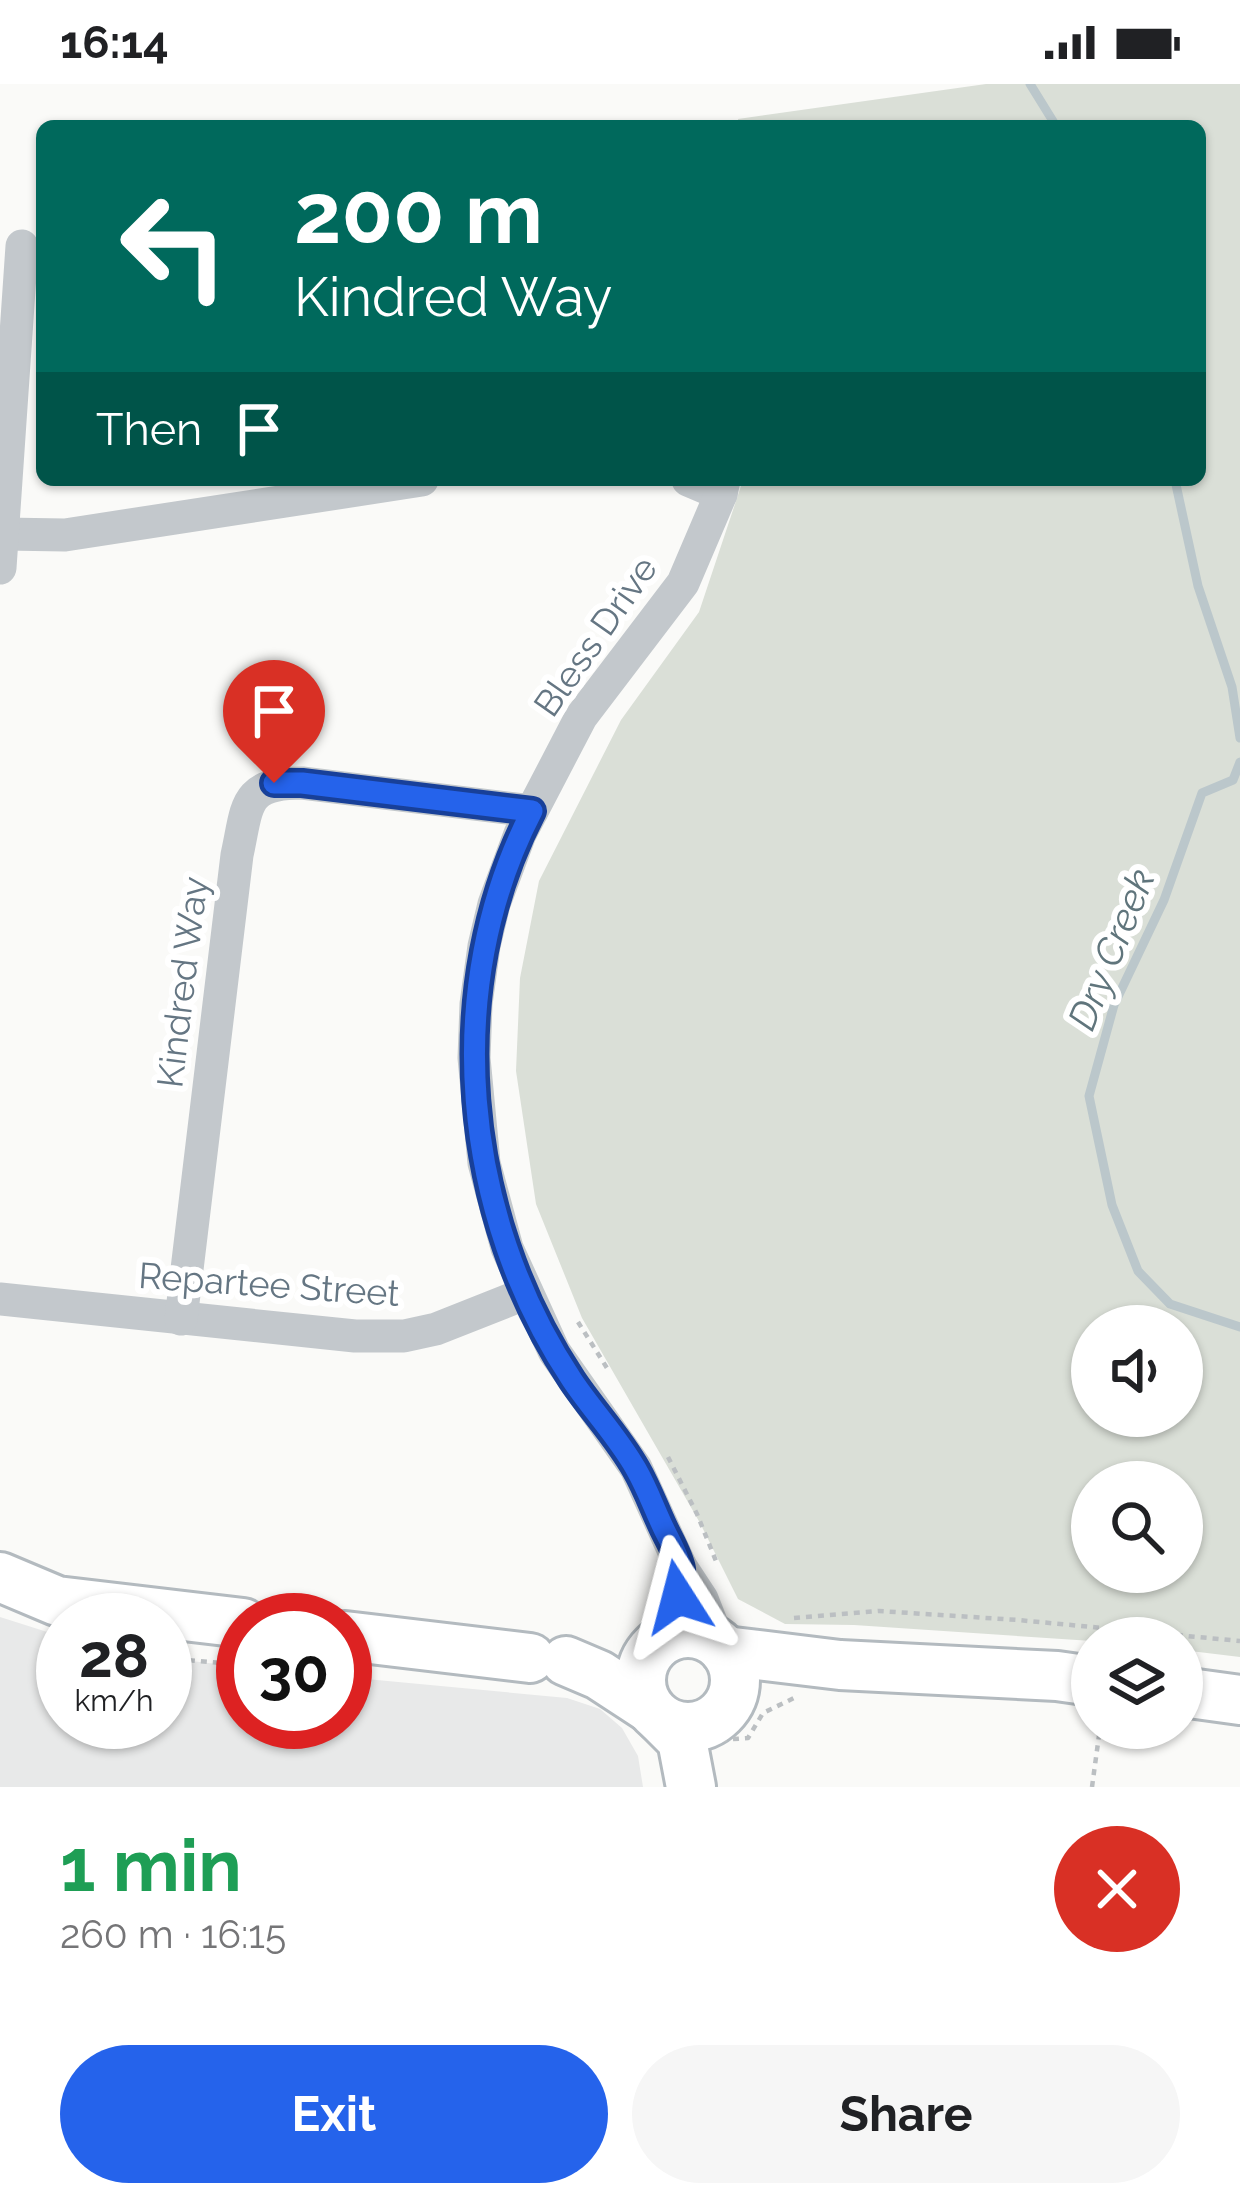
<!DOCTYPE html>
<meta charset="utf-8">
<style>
:root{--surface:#fff;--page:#f6f6f6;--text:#202124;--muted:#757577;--accent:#2563eb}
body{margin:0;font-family:Raleway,sans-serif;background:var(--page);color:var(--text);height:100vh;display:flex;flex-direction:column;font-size:45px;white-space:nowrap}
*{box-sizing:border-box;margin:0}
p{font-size:39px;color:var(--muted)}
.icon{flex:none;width:66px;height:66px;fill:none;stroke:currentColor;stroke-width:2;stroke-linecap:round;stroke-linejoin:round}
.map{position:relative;height:1703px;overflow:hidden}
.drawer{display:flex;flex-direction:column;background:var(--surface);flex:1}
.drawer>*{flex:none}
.hud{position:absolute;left:36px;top:36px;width:1170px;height:366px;border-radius:18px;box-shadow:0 3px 9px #0004;background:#00695c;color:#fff;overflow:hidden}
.buttons{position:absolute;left:1071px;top:1221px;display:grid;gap:24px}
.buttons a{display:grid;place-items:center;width:132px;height:132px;border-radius:50%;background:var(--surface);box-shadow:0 3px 9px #0004;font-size:60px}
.speed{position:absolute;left:36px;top:1509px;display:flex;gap:24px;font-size:60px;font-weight:700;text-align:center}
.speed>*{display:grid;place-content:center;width:156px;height:156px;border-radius:50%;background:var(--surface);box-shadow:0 3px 9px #0004;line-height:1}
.speed small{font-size:30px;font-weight:400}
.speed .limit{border:18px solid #d22;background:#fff;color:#111}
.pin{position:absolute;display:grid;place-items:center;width:102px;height:102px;color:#fff;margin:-123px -51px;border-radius:50% 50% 50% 0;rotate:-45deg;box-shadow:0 0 12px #0007}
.pin .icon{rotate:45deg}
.me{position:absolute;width:132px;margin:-66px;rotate:351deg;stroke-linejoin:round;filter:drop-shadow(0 0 9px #0008)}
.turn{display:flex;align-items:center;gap:42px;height:252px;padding:0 60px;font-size:54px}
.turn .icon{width:156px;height:156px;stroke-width:2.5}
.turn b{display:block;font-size:84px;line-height:102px}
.then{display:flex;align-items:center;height:114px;padding:0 60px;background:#0003;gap:24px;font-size:45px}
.round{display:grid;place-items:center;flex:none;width:126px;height:126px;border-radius:63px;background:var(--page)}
.summary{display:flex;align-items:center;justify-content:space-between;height:204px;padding:0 60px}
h1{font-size:72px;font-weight:700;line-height:90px;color:#1e9e55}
.cta{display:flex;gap:24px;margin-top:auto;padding:24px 60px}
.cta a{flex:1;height:138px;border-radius:72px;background:var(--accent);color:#fff;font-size:48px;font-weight:700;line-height:138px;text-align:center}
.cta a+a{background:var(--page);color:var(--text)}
.status{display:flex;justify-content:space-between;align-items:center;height:84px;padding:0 60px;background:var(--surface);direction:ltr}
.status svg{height:33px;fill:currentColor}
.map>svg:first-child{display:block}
.built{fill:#e8e9e9}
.green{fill:#dadfd7;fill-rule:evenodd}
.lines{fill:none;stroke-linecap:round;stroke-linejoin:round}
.stream{stroke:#bbc7cb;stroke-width:9}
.secondary-casing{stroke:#b3babf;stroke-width:54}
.path{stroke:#bbbfc2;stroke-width:4.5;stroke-dasharray:6 6;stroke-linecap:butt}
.street{stroke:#c3c8cc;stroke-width:33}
.secondary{stroke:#fff;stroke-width:48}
.route-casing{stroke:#184099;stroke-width:30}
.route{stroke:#2563eb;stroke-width:21}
.labels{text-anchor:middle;stroke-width:12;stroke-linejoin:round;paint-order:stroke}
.street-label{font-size:36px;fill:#657683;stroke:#fff}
.water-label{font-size:39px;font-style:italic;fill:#60757c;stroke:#fff}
</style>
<div class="status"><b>16:14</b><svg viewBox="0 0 49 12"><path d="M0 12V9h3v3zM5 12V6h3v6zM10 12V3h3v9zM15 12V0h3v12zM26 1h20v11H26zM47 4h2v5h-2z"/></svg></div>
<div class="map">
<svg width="1240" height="1703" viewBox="0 0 1240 1703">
<rect width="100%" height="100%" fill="#fafaf8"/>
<polygon class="built" points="0,1533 63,1553 63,1638 165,1638 165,1574 243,1583 243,1638 345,1638 345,1593 567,1614 600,1625 622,1644 638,1672 643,1703 0,1703"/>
<path class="green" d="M986 0H1240V1573L1182 1566V1554H1092V1557L854 1541 785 1540 738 1515 700 1439 582 1234 536 1120 516 987 520 894 539 797 621 636 699 528 743 396H1200V42H739L738 35ZM1092 1242H1182V1332H1092ZM1092 1398H1182V1488H1092Z"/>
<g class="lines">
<g class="stream">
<polyline points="1030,0 1056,42"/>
<polyline points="1175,396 1198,502 1232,603 1240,654"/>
<polyline points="1240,678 1233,696 1202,709 1164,816 1114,921 1089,1012 1112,1121 1138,1187 1170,1220 1240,1243"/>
</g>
<g class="secondary-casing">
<g id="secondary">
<polyline points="0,1493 57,1517 243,1539"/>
<circle cx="688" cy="1596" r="47"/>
<polyline points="345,1552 530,1574"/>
<polyline points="725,1567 840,1581 1057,1592 1092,1597"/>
<polyline points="566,1577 599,1591 648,1623"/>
<polyline points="1182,1608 1240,1616"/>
<polyline points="661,1635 682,1656 691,1703"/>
</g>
</g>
<g class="path">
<polyline points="578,1238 607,1284"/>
<polyline points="668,1373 697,1430 716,1477"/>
<polyline points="794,1534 879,1527 1018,1536 1240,1557"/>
<polyline points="165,1574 243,1581"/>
<polyline points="721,1656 748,1654 763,1629 794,1614"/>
<polyline points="1092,1703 1100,1644"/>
</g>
<g class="street">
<polyline points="688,396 721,410"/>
<polyline points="4,450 65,451 422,396"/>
<polyline points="0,484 22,162"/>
<polyline points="0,1215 355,1252 404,1252 436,1245 527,1209"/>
<path d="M181 1235 237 771C248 721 243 699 302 699L532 727"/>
<polyline points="664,1556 674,1539 681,1483"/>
<polyline points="720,1561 702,1515 681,1483 636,1384 554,1267 507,1164 484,1079 474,974 476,920 484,862 494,820 520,750 581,633 683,499 721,410 724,396"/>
</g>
<use href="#secondary" class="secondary"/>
</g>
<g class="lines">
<g class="route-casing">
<path id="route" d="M274 699H302L532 727C440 904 462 1131 572 1296 592 1326 618 1353 636 1385 647 1404 654 1424 663 1443 669 1456 679 1472 681 1485 682 1494 679 1504 678 1513"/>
</g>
<use href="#route" class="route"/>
</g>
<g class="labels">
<g class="street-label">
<text transform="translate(595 552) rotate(-55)" y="13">Bless Drive</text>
<text transform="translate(182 898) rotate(-83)" y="13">Kindred Way</text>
<text transform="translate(269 1200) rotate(4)" y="13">Repartee Street</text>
</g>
<g class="water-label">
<text transform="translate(1111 865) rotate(-68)" y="14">Dry Creek</text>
</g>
</g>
</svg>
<div class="buttons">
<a><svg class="icon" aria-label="sound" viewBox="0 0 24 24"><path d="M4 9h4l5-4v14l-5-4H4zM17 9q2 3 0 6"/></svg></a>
<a><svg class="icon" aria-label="search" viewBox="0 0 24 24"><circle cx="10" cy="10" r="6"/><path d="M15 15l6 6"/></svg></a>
<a><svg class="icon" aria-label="layers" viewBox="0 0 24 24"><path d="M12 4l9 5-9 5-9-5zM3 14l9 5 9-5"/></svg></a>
</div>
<div class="speed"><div>28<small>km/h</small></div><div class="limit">30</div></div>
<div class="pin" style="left:274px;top:699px;background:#d93025"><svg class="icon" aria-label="arrive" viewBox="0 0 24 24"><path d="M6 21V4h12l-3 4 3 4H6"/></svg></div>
<svg class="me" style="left:678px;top:1513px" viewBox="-20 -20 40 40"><path d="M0-17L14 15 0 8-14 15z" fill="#2563eb" stroke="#fff" stroke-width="4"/></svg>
<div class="hud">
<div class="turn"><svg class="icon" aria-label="left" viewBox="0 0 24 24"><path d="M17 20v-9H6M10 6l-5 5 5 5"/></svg><div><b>200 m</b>Kindred Way</div></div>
<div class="then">Then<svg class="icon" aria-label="arrive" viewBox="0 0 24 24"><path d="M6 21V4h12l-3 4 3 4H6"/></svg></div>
</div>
</div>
<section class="drawer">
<div class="summary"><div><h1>1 min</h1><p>260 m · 16:15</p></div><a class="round" style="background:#d93025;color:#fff"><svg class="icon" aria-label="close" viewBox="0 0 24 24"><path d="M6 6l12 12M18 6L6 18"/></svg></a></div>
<div class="cta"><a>Exit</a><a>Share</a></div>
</section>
